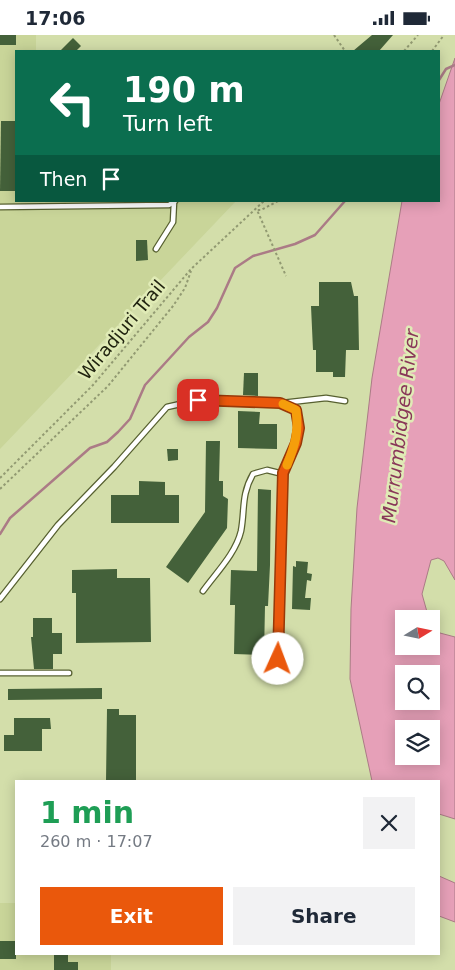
<!DOCTYPE html>
<meta charset="utf-8">
<style>
:root{--surface:#fff;--page:#f2f2f3;--text:#1f2937;--muted:#747a83;--accent:#ea580c}
body{margin:0;font-family:"DejaVu Sans",sans-serif;background:var(--page);color:var(--text);height:100vh;display:flex;flex-direction:column;font-size:19px;white-space:nowrap}
*{box-sizing:border-box;margin:0}
p{font-size:16px;color:var(--muted)}
.icon{flex:none;width:28px;height:28px;fill:none;stroke:currentColor;stroke-width:2;stroke-linecap:round;stroke-linejoin:round}
.map{position:relative;flex:1;overflow:hidden}
.drawer{position:absolute;left:15px;top:745px;width:425px;height:175px;display:flex;flex-direction:column;background:var(--surface);border-radius:0px;box-shadow:0 2px 12px #0003}
.drawer>*{flex:none}
.hud{position:absolute;left:15px;top:15px;width:425px;height:152px;border-radius:0px;box-shadow:0 2px 12px #0003;background:#0b6e4f;color:#fff;overflow:hidden}
.needle{width:32px;rotate:80deg}
.fabs{position:absolute;left:395px;top:575px;display:grid;gap:10px}
.fabs a{display:grid;place-items:center;width:45px;height:45px;border-radius:0px;background:var(--surface);box-shadow:0 2px 12px #0003;font-size:25px}
.pin{position:absolute;display:grid;place-items:center;width:42px;height:42px;color:#fff;margin:-21px;border-radius:10px;box-shadow:0 2px 8px #0006}
.me{position:absolute;width:55px;margin:-28px;rotate:2deg;stroke-linejoin:round;filter:drop-shadow(0 0 4px #0008)}
.turn{display:flex;align-items:center;gap:18px;height:105px;padding:0 25px;font-size:22px}
.turn .icon{width:65px;height:65px;stroke-width:2.5}
.turn b{display:block;font-size:35px;line-height:42px}
.then{display:flex;align-items:center;height:48px;padding:0 25px;background:#0003;gap:10px;font-size:19px}
.round{display:grid;place-items:center;flex:none;width:52px;height:52px;border-radius:0px;background:var(--page)}
.head{display:flex;align-items:center;justify-content:space-between;height:85px;padding:0 25px}
h1{font-size:30px;font-weight:800;line-height:38px;color:#1e9e55}
.button{display:flex;gap:10px;margin-top:auto;padding:10px 25px}
.button a{flex:1;height:58px;border-radius:0px;background:var(--accent);color:#fff;font-size:20px;font-weight:800;line-height:58px;text-align:center}
.button a+a{background:var(--page);color:var(--text)}
.status{display:flex;justify-content:space-between;align-items:center;height:35px;padding:0 25px;background:var(--surface);direction:ltr}
.status svg{height:14px;fill:currentColor}
.map>svg:first-child{display:block}
.built{fill:#c9d599}
.water{fill:#e6a0b8;stroke:#ab7b86;fill-rule:evenodd}
.lines{fill:none;stroke-linecap:round;stroke-linejoin:round}
.stream{stroke:#ab7b86;stroke-width:2.5}
.building{fill:#44613a}
.lane-casing{stroke:#576030;stroke-width:7}
.path{stroke:#929a72;stroke-width:2;stroke-dasharray:2.5 2.5;stroke-linecap:butt}
.lane{stroke:#fff;stroke-width:4.5}
.route-casing{stroke:#983908;stroke-width:12}
.route{stroke:#ea580c;stroke-width:9}
.slow{stroke:#f59e0b;stroke-width:9}
.labels{text-anchor:middle;stroke-width:5;stroke-linejoin:round;paint-order:stroke}
.street-label{font-size:18px;fill:#212410;stroke:#e0ebb6}
.water-label{font-size:19px;font-style:italic;fill:#893758;stroke:#e0ebb6}
</style>
<div class="status"><b>17:06</b><svg viewBox="0 0 49 12"><path d="M0 12V9h3v3zM5 12V6h3v6zM10 12V3h3v9zM15 12V0h3v12zM26 1h20v11H26zM47 4h2v5h-2z"/></svg></div>
<div class="map">
<svg width="455" height="935" viewBox="0 0 455 935">
<rect width="100%" height="100%" fill="#d3deaa"/>
<g class="built">
<polygon points="0,0 36,0 36,16 16,16 16,166 236,166 0,414"/>
<polygon points="0,868 16,868 16,919 111,919 111,935 0,935"/>
</g>
<g class="water">
<path d="M455 23V545L444 526 438 523 431 525 422 559 429 584H404V611H431V587L440 598 455 602V784L439 779V746H372L350 644 351 574 357 473 372 343 402 166H439V69ZM404 639H431V666H404ZM404 694H431V721H404Z"/>
<polygon points="439,841 455,848 455,887 439,881"/>
</g>
<g class="lines">
<g class="stream">
<polyline points="439,45 446,34 455,30"/>
<polyline points="0,499 10,483 90,413 107,407 118,397 130,384 145,350 189,302 208,287 217,273 235,233 253,221 295,209 315,200 345,166"/>
</g>
</g>
<g class="building">
<rect x="0" y="0" width="16" height="10"/>
<polygon points="372,0 393,0 379,16 353,16"/>
<polygon points="73,3 81,11 76,16 60,16"/>
<polygon points="1,86 16,86 16,156 0,156"/>
<polygon points="136,205 147,205 148,225 136,226"/>
<polygon points="319,247 351,247 354,261 358,261 359,315 346,315 345,342 333,342 333,337 316,337 316,315 313,315 311,271 319,271"/>
<polygon points="244,338 258,338 258,361 243,360"/>
<polygon points="238,376 260,377 259,389 277,389 277,414 238,413"/>
<polygon points="206,406 220,406 219,446 223,446 223,461 228,464 227,493 188,548 166,532 205,477"/>
<polygon points="167,414 178,414 178,425 168,426"/>
<polygon points="139,446 165,447 165,460 179,460 179,488 111,488 111,460 139,460"/>
<polygon points="258,454 271,455 270,530 268,571 265,571 264,620 234,619 235,570 230,570 231,535 257,536"/>
<polygon points="296,526 308,527 307,538 312,539 311,546 307,545 305,563 311,563 310,575 292,574 293,531 296,532"/>
<polygon points="117,534 117,543 150,543 151,607 76,608 76,558 72,558 72,535"/>
<polygon points="33,583 52,583 52,598 62,598 62,619 53,619 53,634 34,634 31,602 33,602"/>
<polygon points="102,653 102,664 8,665 8,654"/>
<polygon points="107,674 119,674 119,680 136,680 136,746 106,746"/>
<polygon points="14,683 50,683 51,694 42,694 42,716 4,716 4,700 14,700"/>
<rect x="0" y="906" width="16" height="18"/>
<polygon points="54,919 68,919 68,927 78,927 78,935 54,935"/>
</g>
<g class="lines">
<g class="lane-casing">
<g id="lane">
<polyline points="0,172 169,170 175,166"/>
<polyline points="156,214 173,187 174,167"/>
<polyline points="282,368 326,363 345,366"/>
<path d="M0 564 58 490 114 432 167 372 198 365 280 368 296 375C300 402 293 415 283 439L267 435 253 439C241 460 245 475 241 496 236 518 216 538 203 556"/>
<polyline points="278,624 283,439"/>
<polyline points="0,638 69,638"/>
</g>
</g>
<g class="path">
<polyline points="334,0 345,16"/>
<polyline points="404,16 418,0"/>
<polyline points="432,16 444,0"/>
<polyline points="278,166 261,175 257,175 286,241"/>
<polyline points="0,443 93,350 191,234 264,166"/>
<polyline points="0,454 108,351 173,271 185,253 191,236"/>
</g>
<use href="#lane" class="lane"/>
</g>
<g class="lines">
<g class="route-casing">
<polyline id="route" points="198,365 280,368 296,375 299,393 296,408 283,438 278,624"/>
</g>
<use href="#route" class="route"/>
<path class="slow" d="M283 369 296 375C299 397 295 410 287 430"/>
</g>
<g class="labels">
<g class="street-label">
<text transform="translate(122 295) rotate(-50)" y="6">Wiradjuri Trail</text>
</g>
<g class="water-label">
<text transform="translate(400 391) rotate(-83)" y="7">Murrumbidgee River</text>
</g>
</g>
</svg>
<div class="fabs">
<a><svg class="needle" viewBox="-14 -14 28 28"><path d="M0-13l5 13h-10z" fill="#e53935"/><path d="M0 13l5-13h-10z" fill="#747a83"/></svg></a>
<a><svg class="icon" aria-label="search" viewBox="0 0 24 24"><circle cx="10" cy="10" r="6"/><path d="M15 15l6 6"/></svg></a>
<a><svg class="icon" aria-label="layers" viewBox="0 0 24 24"><path d="M12 4l9 5-9 5-9-5zM3 14l9 5 9-5"/></svg></a>
</div>
<div class="pin" style="left:198px;top:365px;background:#d93025"><svg class="icon" aria-label="arrive" viewBox="0 0 24 24"><path d="M6 21V4h12l-3 4 3 4H6"/></svg></div>
<svg class="me" style="left:278px;top:624px" viewBox="-20 -20 40 40"><circle r="19" fill="#fff"/><path d="M0-13L10 11 0 6-10 11z" fill="#ea580c"/></svg>
<div class="hud">
<div class="turn"><svg class="icon" aria-label="left" viewBox="0 0 24 24"><path d="M17 20v-9H6M10 6l-5 5 5 5"/></svg><div><b>190 m</b>Turn left</div></div>
<div class="then">Then<svg class="icon" aria-label="arrive" viewBox="0 0 24 24"><path d="M6 21V4h12l-3 4 3 4H6"/></svg></div>
</div>
<section class="drawer">
<div class="head"><div><h1>1 min</h1><p>260 m · 17:07</p></div><a class="round"><svg class="icon" aria-label="close" viewBox="0 0 24 24"><path d="M6 6l12 12M18 6L6 18"/></svg></a></div>
<div class="button"><a>Exit</a><a>Share</a></div>
</section>
</div>
